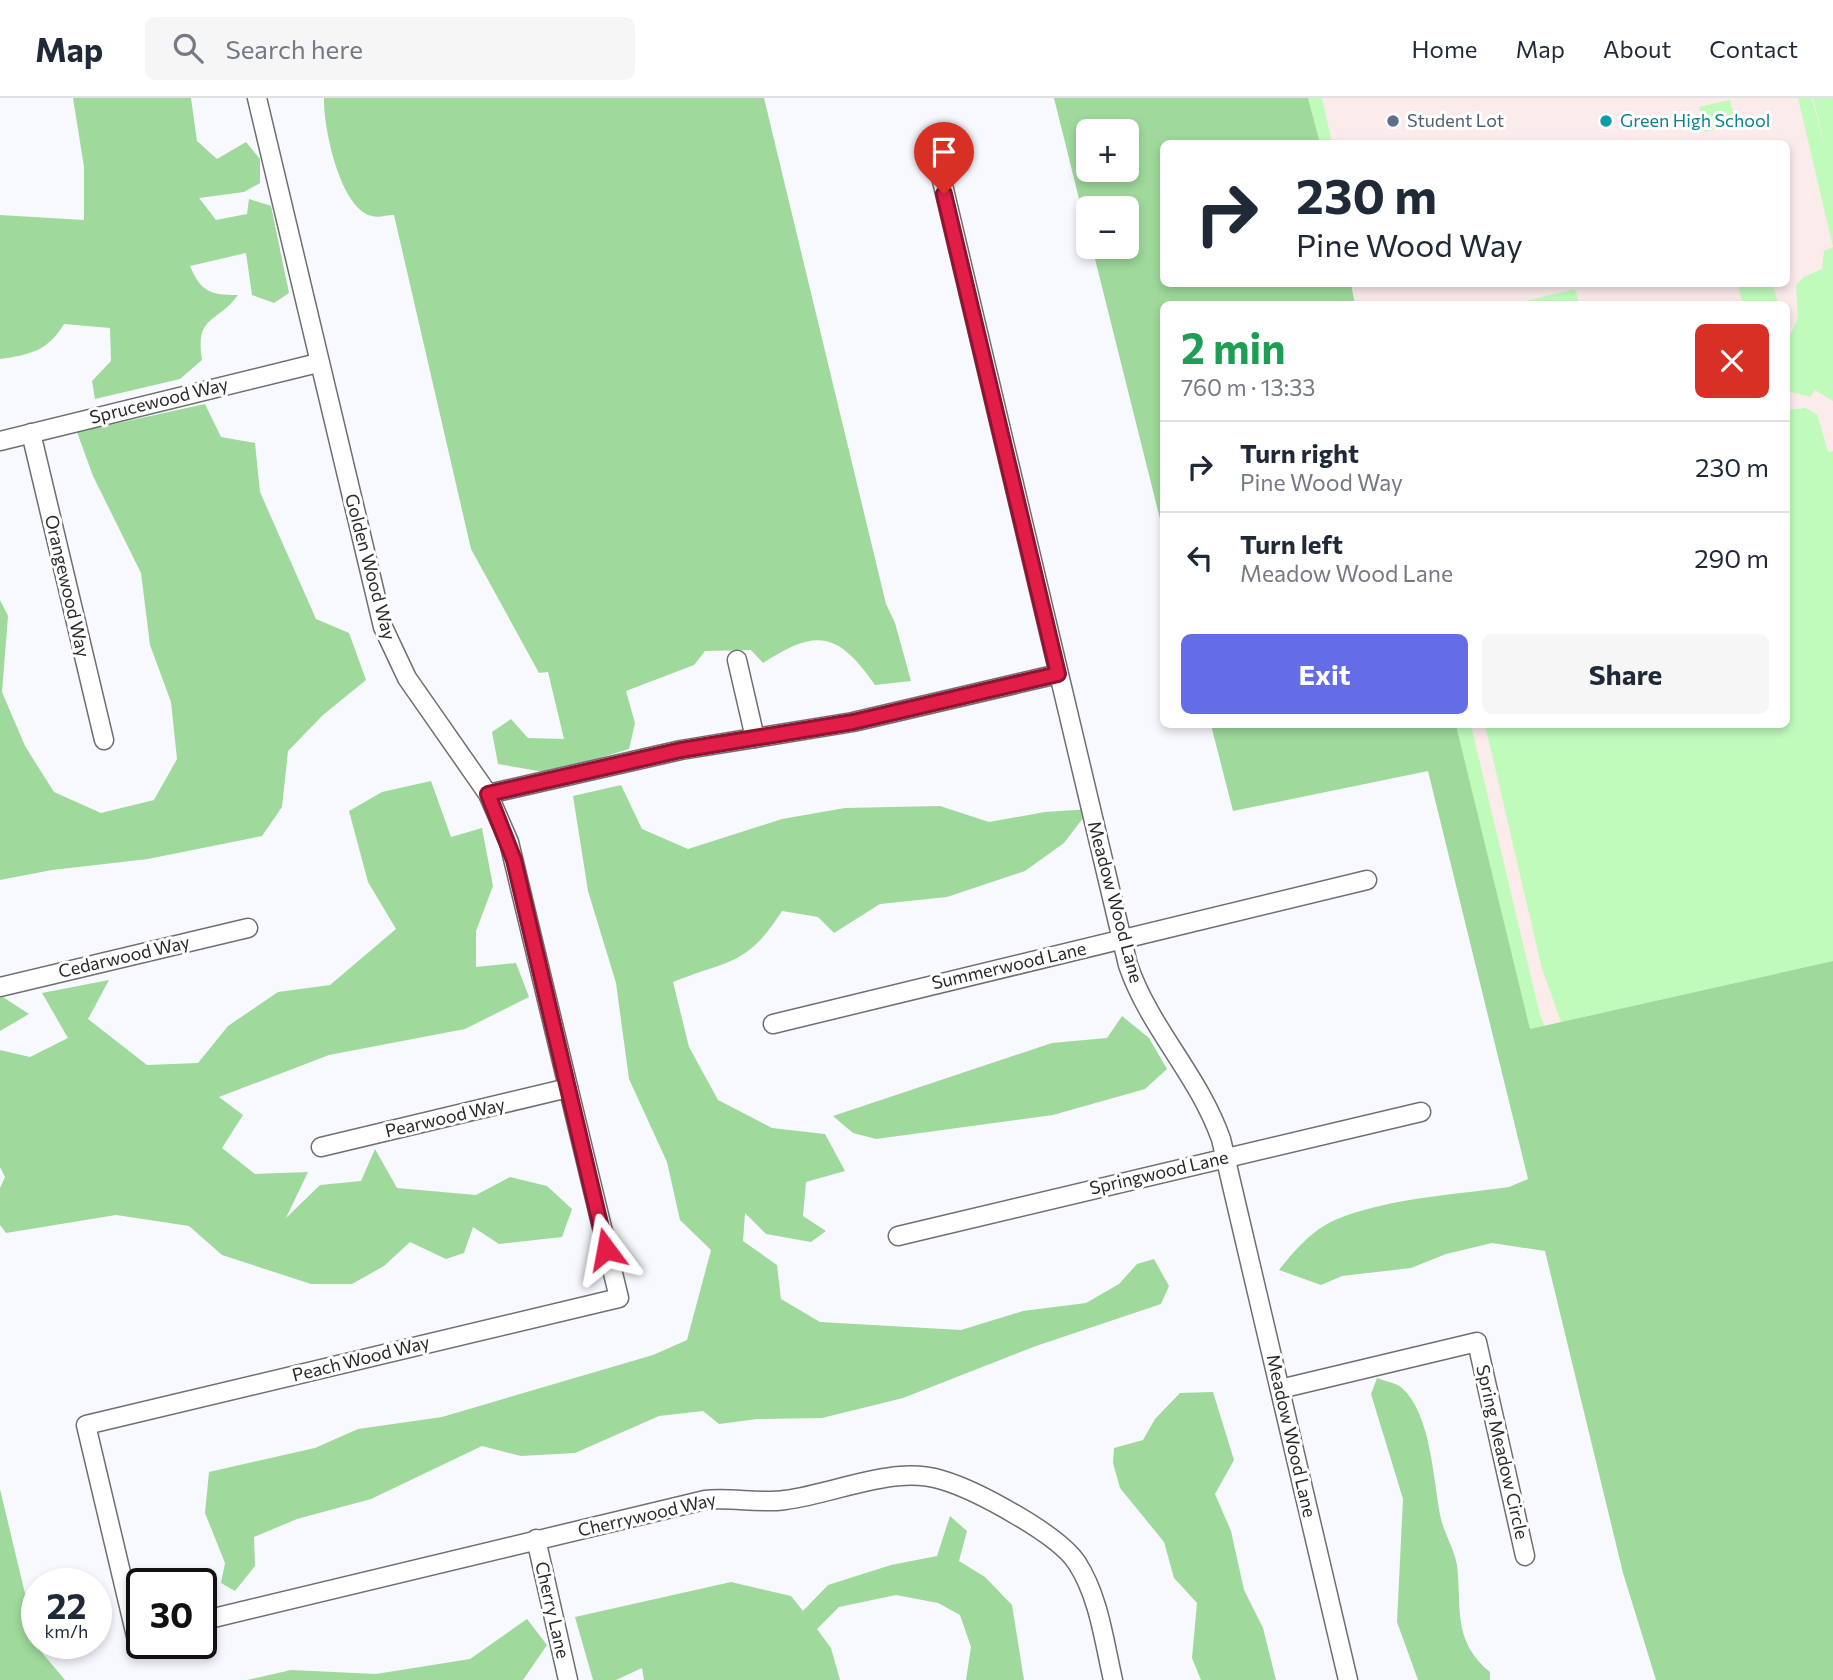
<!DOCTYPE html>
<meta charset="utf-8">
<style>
:root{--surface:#fff;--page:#f6f6f7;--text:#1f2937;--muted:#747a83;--line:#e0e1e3;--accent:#646de5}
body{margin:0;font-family:Commissioner,sans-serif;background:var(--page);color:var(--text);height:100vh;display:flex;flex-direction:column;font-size:26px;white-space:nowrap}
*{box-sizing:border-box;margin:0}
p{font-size:23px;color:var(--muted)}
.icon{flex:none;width:38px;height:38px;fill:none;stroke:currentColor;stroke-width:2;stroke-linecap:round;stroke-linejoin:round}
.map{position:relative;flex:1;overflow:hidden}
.details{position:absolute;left:1160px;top:203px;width:630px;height:427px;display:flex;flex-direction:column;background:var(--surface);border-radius:10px;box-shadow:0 4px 10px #0003}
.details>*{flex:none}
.top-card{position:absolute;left:1160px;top:42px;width:630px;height:147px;border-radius:10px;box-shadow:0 4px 10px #0003;background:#fff;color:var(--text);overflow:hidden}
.buttons{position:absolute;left:1076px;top:21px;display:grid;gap:14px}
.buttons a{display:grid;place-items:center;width:63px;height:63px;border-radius:10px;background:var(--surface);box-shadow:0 4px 10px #0003;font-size:35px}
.speed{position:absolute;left:21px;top:1470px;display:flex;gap:14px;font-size:35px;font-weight:700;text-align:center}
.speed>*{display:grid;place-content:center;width:91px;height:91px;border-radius:50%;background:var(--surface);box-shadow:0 4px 10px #0003;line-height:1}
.speed small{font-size:18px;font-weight:400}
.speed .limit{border:4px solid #111;border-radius:10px;background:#fff;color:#111}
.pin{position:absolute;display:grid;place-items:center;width:60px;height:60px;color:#fff;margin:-72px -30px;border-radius:50% 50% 50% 0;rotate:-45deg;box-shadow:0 0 7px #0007}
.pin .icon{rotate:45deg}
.me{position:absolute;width:77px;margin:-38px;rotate:347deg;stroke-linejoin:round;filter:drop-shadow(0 0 5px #0008)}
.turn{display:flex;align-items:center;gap:24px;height:147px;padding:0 21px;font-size:32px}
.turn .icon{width:91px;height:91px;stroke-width:2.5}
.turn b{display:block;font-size:49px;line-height:60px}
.round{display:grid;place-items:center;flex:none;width:74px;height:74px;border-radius:10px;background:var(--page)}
.headline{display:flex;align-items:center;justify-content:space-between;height:119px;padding:0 21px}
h1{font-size:42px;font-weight:700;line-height:52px;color:#1e9e55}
.primary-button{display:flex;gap:14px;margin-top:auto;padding:14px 21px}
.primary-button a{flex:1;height:80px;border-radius:10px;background:var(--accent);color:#fff;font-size:28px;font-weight:700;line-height:80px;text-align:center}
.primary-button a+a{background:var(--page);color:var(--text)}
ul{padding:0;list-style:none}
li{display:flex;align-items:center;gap:21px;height:91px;padding:0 21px;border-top:2px solid var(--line)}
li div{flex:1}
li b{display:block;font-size:26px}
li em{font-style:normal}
header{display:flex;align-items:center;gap:42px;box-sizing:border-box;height:98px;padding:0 35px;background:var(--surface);border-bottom:2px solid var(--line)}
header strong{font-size:33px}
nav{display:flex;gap:38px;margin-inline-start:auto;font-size:24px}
.search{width:490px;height:63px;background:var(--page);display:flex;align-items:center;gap:18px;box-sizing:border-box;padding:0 24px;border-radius:10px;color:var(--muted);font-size:26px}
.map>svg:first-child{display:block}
.education{fill:#fcebeb}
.green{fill:#c0fbbc}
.forest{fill:#9fd99b;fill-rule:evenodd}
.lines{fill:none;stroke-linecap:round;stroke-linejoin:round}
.minor-casing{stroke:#6e6f72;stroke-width:21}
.minor{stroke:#fff;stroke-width:18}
.route-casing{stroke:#92132f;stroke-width:18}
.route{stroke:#e11d48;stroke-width:12}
.service-dot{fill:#5c6f8a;stroke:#fff;stroke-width:2.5}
.culture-dot{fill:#0f9aa8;stroke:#fff;stroke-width:2.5}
.labels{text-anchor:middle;stroke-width:6;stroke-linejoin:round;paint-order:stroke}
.service-label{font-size:18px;fill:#4e5e75;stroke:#fff;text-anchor:start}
.culture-label{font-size:18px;fill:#0d838f;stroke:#fff;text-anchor:start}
.street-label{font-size:18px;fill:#28292a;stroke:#fff}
</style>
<header>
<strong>Map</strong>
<div class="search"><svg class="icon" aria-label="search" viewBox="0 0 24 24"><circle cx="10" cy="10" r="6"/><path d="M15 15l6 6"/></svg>Search here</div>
<nav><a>Home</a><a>Map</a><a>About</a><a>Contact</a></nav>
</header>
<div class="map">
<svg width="1833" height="1582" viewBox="0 0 1833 1582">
<rect width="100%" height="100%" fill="#f8f9fe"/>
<polygon class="education" points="1308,0 1813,0 1833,81 1833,863 1530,931 1456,627 1787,626 1787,206 1355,206 1351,186 1787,186 1787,46 1320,45"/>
<g class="green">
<polygon points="1308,0 1322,0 1332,45 1320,45"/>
<polygon points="1798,0 1812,0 1825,50 1813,0 1833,0 1833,303 1815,292 1810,299 1787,293 1787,244 1798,220 1796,187 1804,179 1822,171 1824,153 1833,149"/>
<polygon points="1730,2 1735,25 1705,34 1699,9"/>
<polygon points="1748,186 1773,186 1778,206 1743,206 1738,188"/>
<polygon points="1575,191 1579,206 1525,206 1525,203"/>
<polygon points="1805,310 1817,316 1828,354 1833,353 1833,863 1561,924 1542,871 1485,627 1787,626 1787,312"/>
<polygon points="1456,627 1471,627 1540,917 1545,928 1530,931"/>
</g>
<g class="forest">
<path d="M73 0H191L197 43 217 61 246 44 260 61V85L244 94 199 100 216 122 247 116 249 101 271 108 289 195 274 205 252 197 246 155 190 168C201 194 210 197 238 197 216 227 195 216 202 262L180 281 95 301 92 283 111 263 110 230 64 226C48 253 29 257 0 261V117L84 122V69Z"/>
<path d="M324 0H764L886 506 895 525 911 583 875 587C838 534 817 530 763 565L751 552 705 553 694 567 626 593 635 625 629 651 550 675 498 666 492 634 511 621 528 640 564 641 548 574 539 575 471 451 394 117C387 117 378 120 372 118 340 111 323 28 324 0Z"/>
<path d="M1054 0H1308L1320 45 1164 46V186H1351L1355 206H1164V437L1092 149H1127V110H1088V137ZM1088 33H1127V72H1088Z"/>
<polygon points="205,306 221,339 255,345 260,394 316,521 349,535 366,582 323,617 288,653 282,709 262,738 148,761 52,772 0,782 0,502 8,518 2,594 25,648 54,694 101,715 154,702 177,661 171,604 150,547 141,475 93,378 77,334"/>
<path d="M1211 627H1456L1530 931 1833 863V1582H1656L1623 1475 1545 1153 1492 1145 1446 1156 1411 1170 1342 1178 1321 1187 1279 1172C1294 1153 1312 1132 1335 1122 1388 1100 1452 1097 1509 1089L1528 1081 1428 673 1233 713Z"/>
<polygon points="431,683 451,739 482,730 493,788 476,833 476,869 516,865 529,899 465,931 329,957 219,999 243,1017 222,1050 255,1076 308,1074 286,1120 320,1087 361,1083 375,1051 397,1090 476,1097 510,1079 547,1088 572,1111 562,1139 499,1146 473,1129 464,1155 446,1161 410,1144 384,1168 352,1186 311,1186 222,1157 189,1128 116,1117 6,1135 0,1127 0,1090 5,1079 0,1069 0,952 30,959 68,940 42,895 109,882 88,921 147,967 198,965 228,928 278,894 330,887 396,831 368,784 349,713 382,694"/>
<path d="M621 687 642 731 688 751 782 721 845 710 940 708 989 724 1045 714 1090 711 1064 745 1025 773 947 799 880 806 834 835 818 819 782 813C746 869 729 861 673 884L689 949 718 1002 772 1030 825 1036 845 1073 806 1084 803 1118 826 1133 811 1144 766 1136 745 1115 743 1143 777 1167 781 1201 820 1224 961 1232 1023 1213 1086 1205 1119 1186 1137 1166 1154 1161 1169 1188 1161 1206 1036 1248 903 1300 822 1320 757 1321 719 1326 703 1313 659 1318 575 1355 521 1358 482 1348 371 1401 297 1421 254 1439 255 1468 235 1493 221 1485 225 1465 205 1415 209 1374 315 1350 358 1331 442 1319 653 1257 687 1242 711 1152 680 1122 667 1064 629 981 616 885 588 793 573 698Z"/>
<polygon points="3,899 29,916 0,933 0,900"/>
<polygon points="1122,918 1149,940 1167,971 1145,991 1053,1017 876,1041 853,1035 833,1018 1052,945 1107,940"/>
<path d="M1377 1280C1384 1283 1397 1285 1402 1290 1432 1317 1433 1384 1441 1421 1445 1437 1454 1451 1457 1467 1462 1510 1452 1543 1490 1574V1582H1418L1397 1524 1403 1401 1371 1296Z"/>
<polygon points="1213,1294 1234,1362 1215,1396 1231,1433 1244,1492 1263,1530 1276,1582 1201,1582 1192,1560 1197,1505 1174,1480 1164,1444 1120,1390 1113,1365 1114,1350 1143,1342 1155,1321 1180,1295"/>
<polygon points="0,1391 38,1550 65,1582 0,1582"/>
<polygon points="950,1418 967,1433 959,1463 985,1479 1012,1507 1024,1582 966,1582 971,1549 960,1517 938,1505 896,1497 839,1509 817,1531 831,1550 840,1582 644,1582 642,1570 616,1582 593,1582 575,1519 731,1484 791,1498 803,1513 828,1487 891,1467 937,1458"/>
<polygon points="527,1521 547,1547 523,1582 247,1582 291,1572 376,1576 470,1561"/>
</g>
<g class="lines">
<g class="minor-casing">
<g id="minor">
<path d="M934 49 1128 867C1150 931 1198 976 1221 1041L1348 1582"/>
<polyline points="31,335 104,642"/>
<polyline points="0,343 318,265"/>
<polyline points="737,562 755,640"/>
<polyline points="488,696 681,652 853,624 1058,576"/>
<polyline points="0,889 248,830"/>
<polyline points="773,926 1367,782"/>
<polyline points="321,1049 568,990"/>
<polyline points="898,1138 1421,1014"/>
<polyline points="1280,1291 1477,1244 1525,1458"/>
<polyline points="536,1441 568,1582"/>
<path d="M201 1523 705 1402C732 1399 759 1406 785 1402 824 1397 861 1381 900 1378 914 1377 929 1378 942 1382 976 1392 1058 1436 1077 1465 1099 1499 1104 1543 1113 1582"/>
<polyline points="142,1536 136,1538 86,1327 619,1200 509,744 488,696 407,580 383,529 257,0"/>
</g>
</g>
<use href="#minor" class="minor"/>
</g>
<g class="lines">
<g class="route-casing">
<polyline id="route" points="606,1151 514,762 488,696 681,652 853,624 1058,576 944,96"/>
</g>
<use href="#route" class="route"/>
</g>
<circle class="service-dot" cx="1393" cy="23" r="7"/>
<circle class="culture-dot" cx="1606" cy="23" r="7"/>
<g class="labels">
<g class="service-label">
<text x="1407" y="29">Student Lot</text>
</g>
<g class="culture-label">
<text x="1620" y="29">Green High School</text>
</g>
<g class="street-label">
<text transform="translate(159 303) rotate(-14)" y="6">Sprucewood Way</text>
<text transform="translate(370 469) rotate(75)" y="6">Golden Wood Way</text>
<text transform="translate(67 488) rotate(77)" y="6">Orangewood Way</text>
<text transform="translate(1115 804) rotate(75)" y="6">Meadow Wood Lane</text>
<text transform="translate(124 859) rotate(-13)" y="6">Cedarwood Way</text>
<text transform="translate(1009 868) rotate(-13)" y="6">Summerwood Lane</text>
<text transform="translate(445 1020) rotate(-13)" y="6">Pearwood Way</text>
<text transform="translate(1159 1075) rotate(-13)" y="6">Springwood Lane</text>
<text transform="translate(361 1261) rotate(-14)" y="6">Peach Wood Way</text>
<text transform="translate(1291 1338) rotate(77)" y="6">Meadow Wood Lane</text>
<text transform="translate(1502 1354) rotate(77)" y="6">Spring Meadow Circle</text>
<text transform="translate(647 1417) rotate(-13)" y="6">Cherrywood Way</text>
<text transform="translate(552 1512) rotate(77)" y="6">Cherry Lane</text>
</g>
</g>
</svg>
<div class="buttons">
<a>+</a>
<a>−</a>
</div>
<div class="speed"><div>22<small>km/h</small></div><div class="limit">30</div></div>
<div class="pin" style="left:944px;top:96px;background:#d93025"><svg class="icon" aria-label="arrive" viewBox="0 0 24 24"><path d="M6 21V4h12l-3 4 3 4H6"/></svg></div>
<svg class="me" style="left:606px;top:1151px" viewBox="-20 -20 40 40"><path d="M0-17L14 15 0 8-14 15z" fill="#e11d48" stroke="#fff" stroke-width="4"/></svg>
<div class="top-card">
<div class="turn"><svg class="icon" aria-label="right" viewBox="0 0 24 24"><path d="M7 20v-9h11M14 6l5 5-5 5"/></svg><div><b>230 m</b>Pine Wood Way</div></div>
</div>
<section class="details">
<div class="headline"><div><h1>2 min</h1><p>760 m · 13:33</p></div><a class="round" style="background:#d93025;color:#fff"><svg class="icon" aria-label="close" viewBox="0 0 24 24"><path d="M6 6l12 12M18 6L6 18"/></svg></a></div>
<ul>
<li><svg class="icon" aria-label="right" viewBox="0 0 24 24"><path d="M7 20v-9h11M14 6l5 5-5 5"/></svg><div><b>Turn right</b><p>Pine Wood Way</p></div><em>230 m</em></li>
<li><svg class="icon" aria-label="left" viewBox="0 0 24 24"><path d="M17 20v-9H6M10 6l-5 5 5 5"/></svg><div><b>Turn left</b><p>Meadow Wood Lane</p></div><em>290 m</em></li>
</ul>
<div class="primary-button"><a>Exit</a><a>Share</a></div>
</section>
</div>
